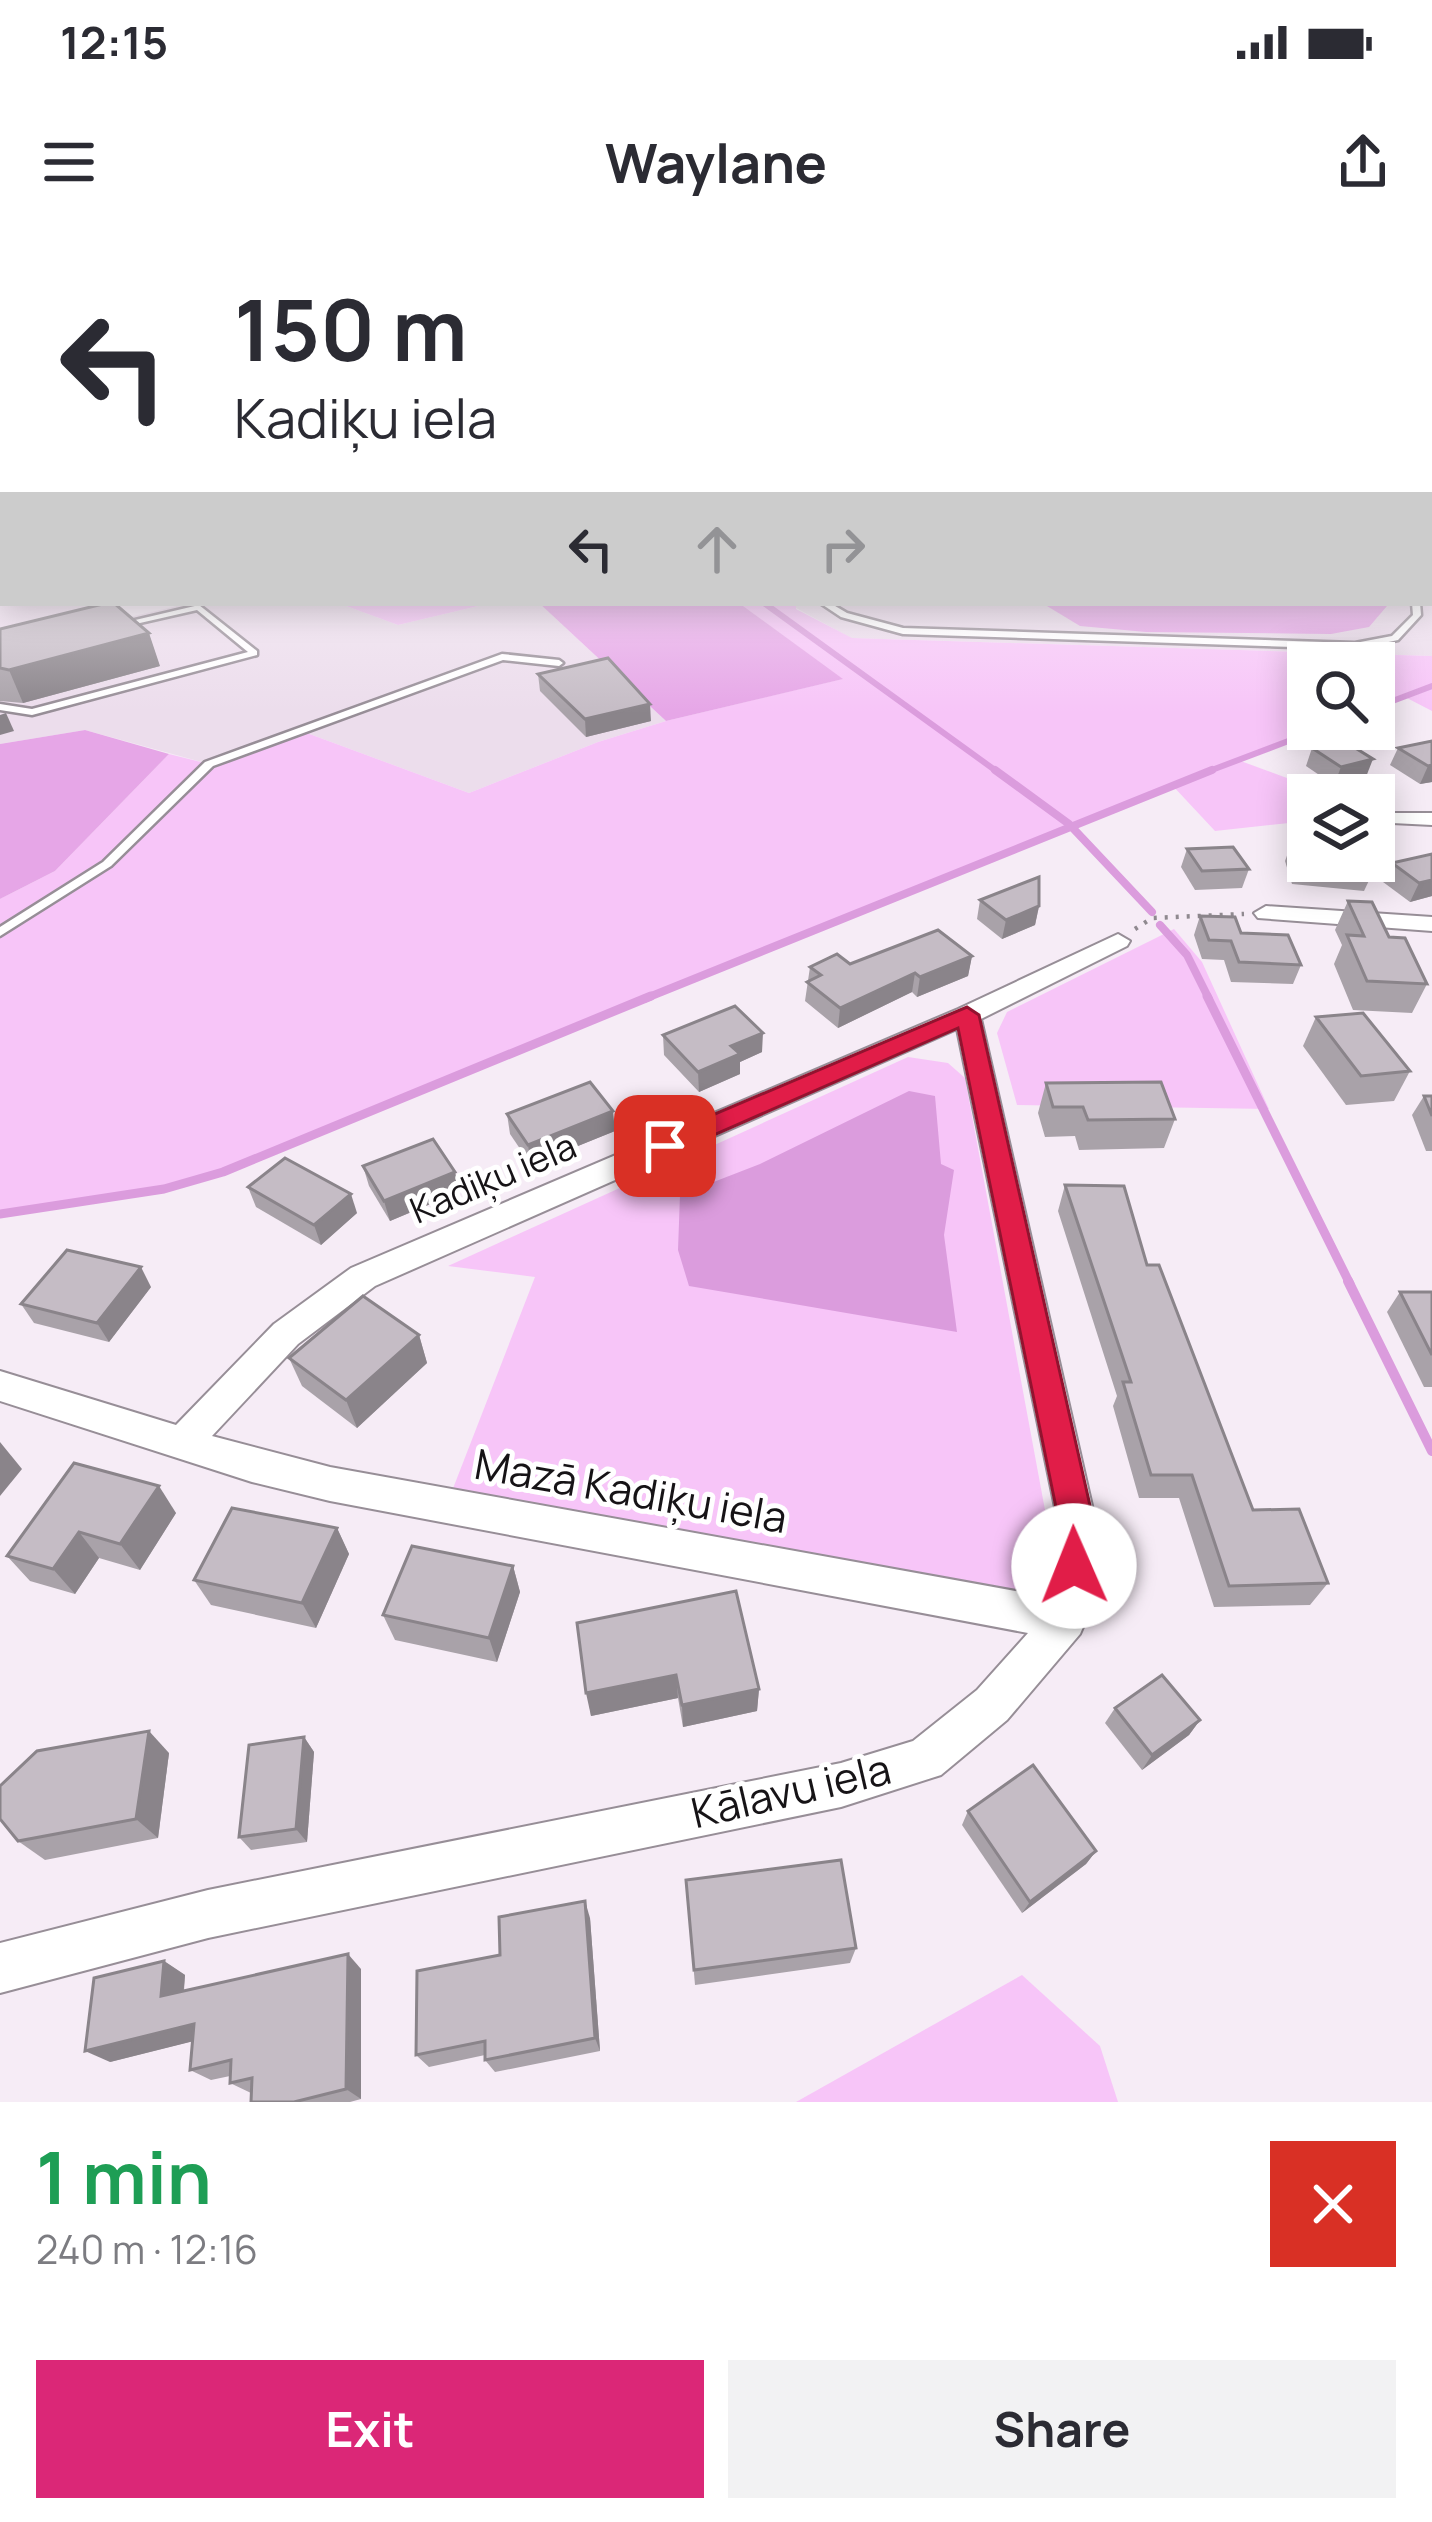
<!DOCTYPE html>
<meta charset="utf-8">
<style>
:root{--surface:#fff;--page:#f2f2f3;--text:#2b2b33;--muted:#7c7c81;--accent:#db2777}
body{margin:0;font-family:Manrope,sans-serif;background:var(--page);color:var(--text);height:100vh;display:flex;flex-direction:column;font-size:45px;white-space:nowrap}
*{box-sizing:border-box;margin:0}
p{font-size:39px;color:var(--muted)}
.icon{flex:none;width:66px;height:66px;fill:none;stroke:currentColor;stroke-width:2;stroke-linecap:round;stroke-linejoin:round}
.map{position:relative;height:1862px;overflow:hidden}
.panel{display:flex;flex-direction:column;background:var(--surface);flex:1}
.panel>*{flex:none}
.hud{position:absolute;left:0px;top:0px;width:1434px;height:366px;box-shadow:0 6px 30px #0003;background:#fff;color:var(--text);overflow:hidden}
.tools{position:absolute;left:1287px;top:402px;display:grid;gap:24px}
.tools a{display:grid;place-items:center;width:108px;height:108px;border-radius:0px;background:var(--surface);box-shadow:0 6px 30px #0003;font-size:60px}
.pin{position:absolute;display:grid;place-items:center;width:102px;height:102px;color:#fff;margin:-51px;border-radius:24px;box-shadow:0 6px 18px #0006}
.me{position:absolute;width:132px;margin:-66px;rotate:359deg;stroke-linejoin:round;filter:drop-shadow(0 0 9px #0008)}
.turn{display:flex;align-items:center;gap:42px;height:252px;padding:0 36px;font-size:54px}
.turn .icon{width:156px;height:156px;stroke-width:2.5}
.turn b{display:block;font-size:84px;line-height:102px}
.lanes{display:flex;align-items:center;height:114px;padding:0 36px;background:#0003;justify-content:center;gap:60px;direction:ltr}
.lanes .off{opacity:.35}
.round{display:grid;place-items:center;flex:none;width:126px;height:126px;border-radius:0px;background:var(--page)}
.headline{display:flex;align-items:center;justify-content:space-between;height:204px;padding:0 36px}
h1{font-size:72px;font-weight:700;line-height:90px;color:#1e9e55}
.primary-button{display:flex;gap:24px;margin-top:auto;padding:24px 36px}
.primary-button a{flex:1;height:138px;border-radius:0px;background:var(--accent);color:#fff;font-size:48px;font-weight:700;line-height:138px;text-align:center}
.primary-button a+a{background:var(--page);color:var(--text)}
.status{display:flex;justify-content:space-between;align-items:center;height:84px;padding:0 60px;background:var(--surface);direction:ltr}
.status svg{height:33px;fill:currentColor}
header{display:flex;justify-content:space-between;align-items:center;height:156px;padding:0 36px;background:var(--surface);font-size:54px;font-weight:700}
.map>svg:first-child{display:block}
.built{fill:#ecddec}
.green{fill:#f7c5f8}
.forest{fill:#e6a6e7}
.water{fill:#db9cdd}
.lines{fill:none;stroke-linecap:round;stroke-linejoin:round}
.stream-far3{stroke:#db9cdd;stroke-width:6}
.stream-far2{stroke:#db9cdd;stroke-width:8}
.stream-far1{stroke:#db9cdd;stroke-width:9}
.stream{stroke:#db9cdd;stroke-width:10}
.service-casing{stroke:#978e97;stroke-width:5}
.minor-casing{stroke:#978e97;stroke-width:4}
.path{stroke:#8f898f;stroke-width:4.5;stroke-dasharray:3 8;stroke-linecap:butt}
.service{fill:#fff;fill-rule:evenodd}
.minor{fill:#fff;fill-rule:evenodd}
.wall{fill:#a9a2a9}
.shaded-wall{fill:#8a848a}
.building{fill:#c5bcc5;stroke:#8a848a;stroke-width:3}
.route{fill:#e11d48;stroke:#92132f;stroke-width:3}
.labels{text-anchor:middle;stroke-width:10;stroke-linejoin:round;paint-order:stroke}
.street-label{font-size:36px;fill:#161316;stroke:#fff}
.near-street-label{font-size:42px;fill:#161316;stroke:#fff}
</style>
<div class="status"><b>12:15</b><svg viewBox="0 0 49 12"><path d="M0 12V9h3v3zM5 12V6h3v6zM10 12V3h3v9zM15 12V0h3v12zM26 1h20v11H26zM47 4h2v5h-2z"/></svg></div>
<header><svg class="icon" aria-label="menu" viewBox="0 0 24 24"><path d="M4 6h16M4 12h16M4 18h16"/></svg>Waylane<svg class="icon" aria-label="share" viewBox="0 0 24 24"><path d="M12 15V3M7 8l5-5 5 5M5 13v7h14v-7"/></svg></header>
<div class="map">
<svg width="1432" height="1862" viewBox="0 0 1432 1862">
<rect width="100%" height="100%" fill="#f6ecf6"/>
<g class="built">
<polygon points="1432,212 1432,416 851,398 796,368 796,363 1431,363"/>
<polygon points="0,352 3,363 86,363 108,382 190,363 338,363 398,385 491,363 539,363 666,481 598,502 469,553 296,489 209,524 85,490 0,504"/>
</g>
<g class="green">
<polygon points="338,363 491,363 398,385"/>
<polygon points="739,363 796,363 796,369 852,398 1432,416 1432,471 1405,457 1374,468 1374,423 1308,423 1308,489 1320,489 1238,520 1333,555 1308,555 1308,581 1215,591 1172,545 223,932 163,949 0,974 0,659 55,631 169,514 209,524 296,489 469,553 598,502 666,481 842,439"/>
<polygon points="1174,689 1202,722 1269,869 1017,865 997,793 1007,772"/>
<polygon points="908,817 948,823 965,838 1050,1297 1039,1344 1003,1353 452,1251 535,1037 448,1026"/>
<polygon points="1022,1735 1100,1806 1118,1862 796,1862"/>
</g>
<g class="forest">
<polygon points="539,363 739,363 843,439 666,481"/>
<polygon points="1042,363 1386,363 1387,366 1369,387 1331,394 1146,392 1080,386"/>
<polygon points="85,490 169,514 55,631 0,659 0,504"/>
</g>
<polygon class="water" points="909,851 935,856 941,924 954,930 944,995 957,1092 689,1046 678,1010 680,955 760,924"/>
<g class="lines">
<g class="stream-far3">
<polyline points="764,363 999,533"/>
<polyline points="1374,468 1432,446"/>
<polyline points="1204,533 1320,489"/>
</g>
<g class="stream-far2">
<polyline points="995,530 1069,584 1152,672"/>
<polyline points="1160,685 1187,715 1209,759"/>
<polyline points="644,759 1212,530"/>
</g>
<g class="stream-far1">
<polyline points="1207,756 1350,1044"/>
<polyline points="0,974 164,949 223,932 651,756"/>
</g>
<polyline class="stream" points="1348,1041 1432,1211"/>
<g class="service-casing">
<g id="service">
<rect x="1431" y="236" width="1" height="4"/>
<rect x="1431" y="265" width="1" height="4"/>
<rect x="1431" y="282" width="1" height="4"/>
<polygon points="820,363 830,363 847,373 903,388 1355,403 1392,396 1413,375 1412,363 1420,363 1421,375 1398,400 1355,409 903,394 841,377"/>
<polygon points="199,365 257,411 257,415 32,475 0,470 0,464 32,469 248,412 197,370 118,388 114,385"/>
<polygon points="502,414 559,420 563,423 559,426 503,420 213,526 111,626 0,696 0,687 103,622 205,522"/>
</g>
</g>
<g class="minor-casing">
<g id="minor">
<polygon points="1392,573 1432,573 1432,585 1392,583"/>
<polygon points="1266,666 1432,677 1432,691 1258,678 1254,673"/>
<path d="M1118 694 1130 701 1127 706 981 779 1098 1292 1086 1380 1080 1394 1007 1480 941 1535 841 1567 208 1698 0 1753V1703L208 1650 841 1523 913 1501 977 1450 1028 1393 330 1261 252 1242 0 1161V1131L176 1185 274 1084 351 1028 958 769ZM957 789 1060 1292 1049 1357 330 1227 212 1196 298 1104 375 1046Z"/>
</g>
</g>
<polyline class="path" points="1135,689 1152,678 1244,674"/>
<use href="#service" class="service"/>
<use href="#minor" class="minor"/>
</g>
<g class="wall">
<polygon points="0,389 160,426 23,463 0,461"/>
<polygon points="538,434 651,481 586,497 540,451"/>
<polygon points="1432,501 1432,542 1420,544 1390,525 1398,508"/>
<polygon points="1312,508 1366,537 1334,545 1306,526"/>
<polygon points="1292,602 1373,632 1364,651 1292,644 1285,621"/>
<polygon points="1187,609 1249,629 1242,648 1195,650 1181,627"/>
<polygon points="1432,614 1432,656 1410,662 1383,642 1392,623"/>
<polygon points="980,660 1039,666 1035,685 1002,699 977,679"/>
<polygon points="1348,661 1389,697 1427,744 1412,773 1353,770 1334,724 1342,705 1335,690"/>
<polygon points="1200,676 1241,693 1301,725 1293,744 1231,742 1224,720 1202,719 1194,695"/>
<polygon points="972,716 968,736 917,757 912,752 838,788 805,761 810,727"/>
<polygon points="1316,777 1410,831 1394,861 1346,865 1303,806"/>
<polygon points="663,795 762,812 740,822 740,834 699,852 664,815"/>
<polygon points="1046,843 1175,879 1164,908 1079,910 1075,896 1045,897 1038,873"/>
<polygon points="1424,856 1432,856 1432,911 1426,911 1412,875"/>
<polygon points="507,874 615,891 531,925 510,894"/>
<polygon points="363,926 455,932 459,952 390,981 369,946"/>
<polygon points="1065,945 1147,1025 1253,1270 1328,1343 1310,1365 1214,1367 1179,1258 1139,1258 1113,1166 1117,1156 1058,971"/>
<polygon points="248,947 357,973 321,1005 256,967"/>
<polygon points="151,1047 109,1102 34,1083 21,1064"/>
<polygon points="1400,1052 1432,1052 1432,1147 1424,1147 1387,1072"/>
<polygon points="419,1095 427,1123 357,1188 302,1146 289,1118"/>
<polygon points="74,1223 176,1273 140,1330 99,1318 75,1354 30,1341 7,1316"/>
<polygon points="337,1288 349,1314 316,1388 211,1365 194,1340"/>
<polygon points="513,1326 520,1352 497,1422 395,1400 383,1375"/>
<polygon points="577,1383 759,1449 757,1471 683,1487 678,1458 591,1476"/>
<polygon points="1115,1468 1200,1480 1189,1495 1142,1530 1105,1483"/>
<polygon points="304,1497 314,1512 307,1602 251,1610 239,1597"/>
<polygon points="169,1513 158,1598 45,1620 18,1601"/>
<polygon points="968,1571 1096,1611 1086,1624 1022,1673 962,1585"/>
<polygon points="686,1640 856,1708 850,1723 695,1745"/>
<polygon points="590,1678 600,1811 495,1832 485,1820 485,1815 429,1827 416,1815 500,1715"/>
<polygon points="164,1721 185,1735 184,1751 361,1729 361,1859 350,1862 251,1862 251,1853 230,1843 230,1836 211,1840 190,1830 193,1801 110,1822"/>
</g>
<g class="shaded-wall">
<polygon points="149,393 160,426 23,463 9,430"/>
<polygon points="650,464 651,481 586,497 585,479"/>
<polygon points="6,473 14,491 0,495 0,475"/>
<polygon points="1373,519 1366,537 1334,545 1341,527"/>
<polygon points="1432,525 1432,542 1420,544 1428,526"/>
<polygon points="1432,640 1432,656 1410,662 1419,643"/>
<polygon points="1039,666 1035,685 1002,699 1006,680"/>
<polygon points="972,716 968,736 917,757 920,737"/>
<polygon points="915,733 912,752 838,788 840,768"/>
<polygon points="763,793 762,812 740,822 740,834 699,852 698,832 731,806"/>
<polygon points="613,871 615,891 531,925 528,905"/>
<polygon points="455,932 459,952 390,981 384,961"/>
<polygon points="351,954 357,973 321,1005 314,985"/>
<polygon points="141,1027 151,1047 109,1102 97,1083"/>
<polygon points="419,1095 427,1123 357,1188 346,1160"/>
<polygon points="0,1202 22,1229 0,1256"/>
<polygon points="159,1246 176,1273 140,1330 120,1304"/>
<polygon points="337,1288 349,1314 316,1388 302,1363"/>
<polygon points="79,1292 99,1318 75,1354 53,1329"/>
<polygon points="513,1326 520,1352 497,1422 489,1398"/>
<polygon points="676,1435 678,1458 591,1476 586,1453"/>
<polygon points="759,1449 757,1471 683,1487 682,1465"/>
<polygon points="1200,1480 1189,1495 1142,1530 1152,1515"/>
<polygon points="149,1491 169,1513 158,1598 136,1579"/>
<polygon points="304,1497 314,1512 307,1602 296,1589"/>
<polygon points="1096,1611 1086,1624 1022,1673 1030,1662"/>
<polygon points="585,1661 590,1678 600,1811 595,1798"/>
<polygon points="348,1714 361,1729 361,1859 346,1849"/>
<polygon points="164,1721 185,1735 182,1769 161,1756"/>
<polygon points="194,1784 214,1796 110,1822 85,1811"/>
</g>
<g class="building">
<polygon points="107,363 114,363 149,393 9,430 0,428 0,389"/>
<polygon points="608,418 650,464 585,479 538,434"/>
<polygon points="1344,501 1373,519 1341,527 1312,508"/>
<polygon points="1432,501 1432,525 1428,526 1398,508"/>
<polygon points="1292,602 1308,603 1308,621 1368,621 1373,632 1299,626"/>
<polygon points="1233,607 1249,629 1202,631 1187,609"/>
<polygon points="1432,614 1432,640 1419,643 1392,623"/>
<polygon points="1039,637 1039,666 1006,680 980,660"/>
<polygon points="1348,661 1372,662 1389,697 1405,698 1427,744 1367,741 1347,695 1364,696"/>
<polygon points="1200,676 1235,677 1241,693 1288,695 1301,725 1239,722 1231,701 1209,700"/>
<polygon points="938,690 972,716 920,737 915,733 840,768 807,742 821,735 810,727 837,714 850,724"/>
<polygon points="735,766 763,793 731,806 740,814 698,832 663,795"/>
<polygon points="1363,773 1410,831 1361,836 1316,777"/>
<polygon points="590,842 613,871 528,905 507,874"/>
<polygon points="1161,842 1175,879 1088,880 1083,867 1053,867 1046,843"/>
<polygon points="1424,856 1432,856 1432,876"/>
<polygon points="433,899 455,932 384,961 363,926"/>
<polygon points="285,918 351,954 314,985 248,947"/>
<polygon points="1065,945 1124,946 1147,1025 1159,1025 1253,1270 1299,1269 1328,1343 1229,1346 1192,1235 1151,1235 1123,1142 1131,1142"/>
<polygon points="67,1010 141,1027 97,1083 21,1064"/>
<polygon points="1400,1052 1432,1052 1432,1115"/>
<polygon points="363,1056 419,1095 346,1160 289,1118"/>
<polygon points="74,1223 159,1246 120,1304 79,1292 53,1329 7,1316"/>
<polygon points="232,1268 337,1288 302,1363 194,1340"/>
<polygon points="412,1306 513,1326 489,1398 383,1375"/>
<polygon points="736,1351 759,1449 682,1465 676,1435 586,1453 577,1383"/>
<polygon points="1162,1435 1200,1480 1152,1515 1115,1468"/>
<polygon points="149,1491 136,1579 18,1601 0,1579 0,1546 37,1511"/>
<polygon points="304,1497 296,1589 239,1597 249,1505"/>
<polygon points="1033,1525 1096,1611 1030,1662 968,1571"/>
<polygon points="841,1620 856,1708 694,1730 686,1640"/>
<polygon points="585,1661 595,1798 485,1820 485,1801 416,1815 417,1731 500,1715 499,1677"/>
<polygon points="348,1714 346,1849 294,1862 251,1862 252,1838 230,1843 231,1820 190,1830 194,1784 85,1811 94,1738 164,1721 161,1756"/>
</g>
<linearGradient id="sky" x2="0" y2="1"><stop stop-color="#a3aae4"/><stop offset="0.45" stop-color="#fbf6fb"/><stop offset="1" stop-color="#fbf6fb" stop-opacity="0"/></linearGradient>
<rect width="1432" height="473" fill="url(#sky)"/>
<polygon class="route" points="967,767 979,775 1096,1292 1087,1338 1074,1343 1061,1338 1056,1326 1061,1292 958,788 675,912 656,912 652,906 656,899"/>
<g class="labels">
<g class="street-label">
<text transform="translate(493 938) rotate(-23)" y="13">Kadiķu iela</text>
</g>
<g class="near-street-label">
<text transform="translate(631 1251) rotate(10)" y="15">Mazā Kadiķu iela</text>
<text transform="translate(791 1551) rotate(-13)" y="15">Kālavu iela</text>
</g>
</g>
</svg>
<div class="tools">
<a><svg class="icon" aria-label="search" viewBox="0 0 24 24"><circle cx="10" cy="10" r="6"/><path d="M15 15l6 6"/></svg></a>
<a><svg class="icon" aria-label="layers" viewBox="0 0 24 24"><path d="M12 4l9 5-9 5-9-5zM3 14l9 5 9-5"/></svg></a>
</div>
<div class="pin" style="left:665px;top:906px;background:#d93025"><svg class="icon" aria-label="arrive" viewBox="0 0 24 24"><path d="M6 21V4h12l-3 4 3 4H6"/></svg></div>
<svg class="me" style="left:1074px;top:1326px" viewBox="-20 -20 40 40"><circle r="19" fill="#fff"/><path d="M0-13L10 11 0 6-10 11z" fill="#e11d48"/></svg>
<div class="hud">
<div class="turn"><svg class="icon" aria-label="left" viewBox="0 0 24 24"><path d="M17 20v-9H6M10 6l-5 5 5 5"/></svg><div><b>150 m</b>Kadiķu iela</div></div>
<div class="lanes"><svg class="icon" aria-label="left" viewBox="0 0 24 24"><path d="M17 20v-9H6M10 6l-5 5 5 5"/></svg><svg class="icon off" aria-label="ahead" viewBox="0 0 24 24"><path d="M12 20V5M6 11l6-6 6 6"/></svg><svg class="icon off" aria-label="right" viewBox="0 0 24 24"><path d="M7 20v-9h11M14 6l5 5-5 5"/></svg></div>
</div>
</div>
<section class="panel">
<div class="headline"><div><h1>1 min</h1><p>240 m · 12:16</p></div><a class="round" style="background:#d93025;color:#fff"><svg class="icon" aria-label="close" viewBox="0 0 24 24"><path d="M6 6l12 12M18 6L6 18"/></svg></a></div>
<div class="primary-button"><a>Exit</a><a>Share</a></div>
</section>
